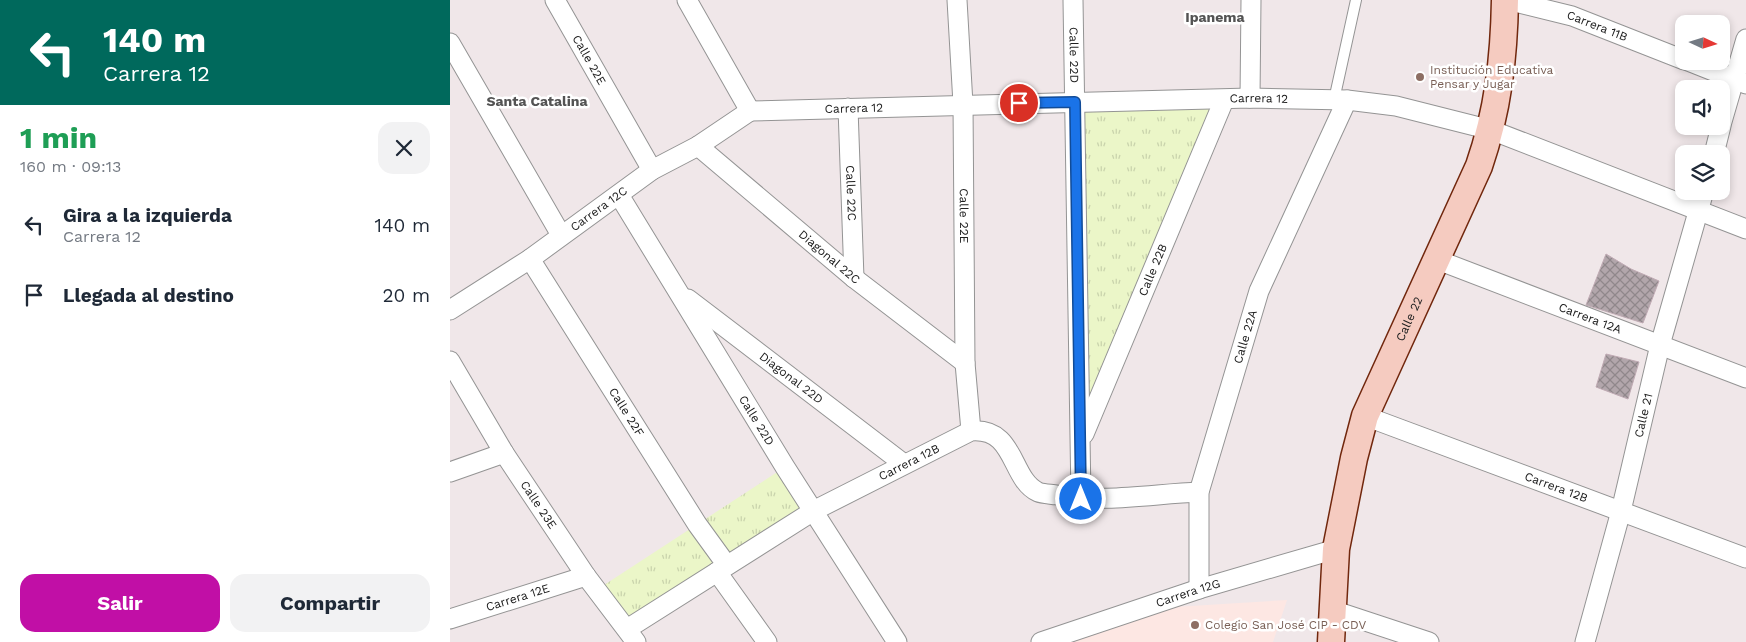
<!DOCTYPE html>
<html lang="es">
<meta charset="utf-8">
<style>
:root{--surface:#fff;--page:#f2f2f3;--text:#1f2937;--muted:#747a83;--accent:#c10fa6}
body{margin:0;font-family:"Work Sans",sans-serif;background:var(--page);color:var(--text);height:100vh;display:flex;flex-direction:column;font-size:19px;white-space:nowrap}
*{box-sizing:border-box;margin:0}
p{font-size:16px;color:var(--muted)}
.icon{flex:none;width:28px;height:28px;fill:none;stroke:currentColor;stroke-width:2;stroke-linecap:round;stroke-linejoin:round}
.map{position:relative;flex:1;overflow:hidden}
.sheet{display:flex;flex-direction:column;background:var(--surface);width:450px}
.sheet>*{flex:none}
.guide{background:#00695c;color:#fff;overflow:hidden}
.needle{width:32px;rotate:94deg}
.controls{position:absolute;left:1225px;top:15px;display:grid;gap:10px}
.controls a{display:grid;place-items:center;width:55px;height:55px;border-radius:10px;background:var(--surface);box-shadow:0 2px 8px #0003;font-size:25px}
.pin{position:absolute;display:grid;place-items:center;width:42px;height:42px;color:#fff;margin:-21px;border:2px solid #fff;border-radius:50%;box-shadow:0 1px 5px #0007}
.me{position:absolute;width:55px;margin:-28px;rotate:0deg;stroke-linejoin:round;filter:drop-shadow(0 0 4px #0008)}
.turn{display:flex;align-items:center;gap:18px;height:105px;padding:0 20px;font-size:22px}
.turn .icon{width:65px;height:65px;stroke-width:2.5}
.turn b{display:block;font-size:35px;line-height:42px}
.round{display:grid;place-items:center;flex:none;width:52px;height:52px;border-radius:15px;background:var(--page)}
.head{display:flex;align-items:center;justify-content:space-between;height:85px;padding:0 20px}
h1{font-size:30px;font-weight:700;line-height:38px;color:#1e9e55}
.action{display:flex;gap:10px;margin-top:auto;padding:10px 20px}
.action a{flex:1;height:58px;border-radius:15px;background:var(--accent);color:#fff;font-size:20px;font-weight:700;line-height:58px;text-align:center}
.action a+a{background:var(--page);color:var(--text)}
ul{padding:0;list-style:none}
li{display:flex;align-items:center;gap:15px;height:70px;padding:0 20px}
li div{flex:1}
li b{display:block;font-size:19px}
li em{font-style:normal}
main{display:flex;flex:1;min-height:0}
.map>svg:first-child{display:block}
.education{fill:#fde7e3}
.park{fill:url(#park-tufts)}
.building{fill:url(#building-cross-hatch);stroke:#c0abb4}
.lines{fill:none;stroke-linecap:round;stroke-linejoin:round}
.lane-casing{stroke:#949494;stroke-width:12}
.street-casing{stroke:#949494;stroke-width:21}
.secondary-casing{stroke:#71270d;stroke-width:29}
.lane{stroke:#fff;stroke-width:10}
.street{stroke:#fff;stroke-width:19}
.secondary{stroke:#f5cbc0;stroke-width:26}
.route-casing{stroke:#114b97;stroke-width:12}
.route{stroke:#1a73e8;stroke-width:9}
.education-dot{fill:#8d6e63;stroke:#fff;stroke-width:2}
.labels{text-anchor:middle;stroke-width:5;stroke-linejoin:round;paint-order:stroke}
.street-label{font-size:12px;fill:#202020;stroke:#fff}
.education-label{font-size:12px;fill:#785e54;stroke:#fff;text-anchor:start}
.neighbourhood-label{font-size:14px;font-weight:bold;fill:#535353;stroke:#fff}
</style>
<main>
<section class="sheet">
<div class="guide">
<div class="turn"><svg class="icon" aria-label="left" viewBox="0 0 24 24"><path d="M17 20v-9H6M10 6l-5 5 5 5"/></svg><div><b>140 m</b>Carrera 12</div></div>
</div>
<div class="head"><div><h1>1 min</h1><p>160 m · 09:13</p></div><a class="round"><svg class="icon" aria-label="close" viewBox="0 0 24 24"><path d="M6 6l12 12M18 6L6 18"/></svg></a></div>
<ul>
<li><svg class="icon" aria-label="left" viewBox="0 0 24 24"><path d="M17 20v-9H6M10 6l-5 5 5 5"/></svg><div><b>Gira a la izquierda</b><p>Carrera 12</p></div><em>140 m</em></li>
<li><svg class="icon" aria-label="arrive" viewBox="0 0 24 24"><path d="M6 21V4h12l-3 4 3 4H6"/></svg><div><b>Llegada al destino</b></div><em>20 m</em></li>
</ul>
<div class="action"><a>Salir</a><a>Compartir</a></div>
</section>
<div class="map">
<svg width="1296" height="642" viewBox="0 0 1296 642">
<defs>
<pattern id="park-tufts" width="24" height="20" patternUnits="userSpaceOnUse" patternTransform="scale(1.25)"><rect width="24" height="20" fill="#ebf6c8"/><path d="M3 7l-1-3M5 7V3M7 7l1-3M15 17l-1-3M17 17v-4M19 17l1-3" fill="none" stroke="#c9d3ac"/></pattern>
<pattern id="building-cross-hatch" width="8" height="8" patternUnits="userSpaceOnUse" patternTransform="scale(1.25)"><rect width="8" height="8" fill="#b2a6ab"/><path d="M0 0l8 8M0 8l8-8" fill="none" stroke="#90878b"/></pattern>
</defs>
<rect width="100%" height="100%" fill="#f0e7e9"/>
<polygon class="education" points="837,600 823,642 615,642 708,608"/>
<g class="park">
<polygon points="774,100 631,442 625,102"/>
<polygon points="335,467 365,510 177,629 148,589"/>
</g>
<g class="building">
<polygon points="1156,254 1181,269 1209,281 1193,323 1136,305"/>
<polygon points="1156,354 1189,362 1178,399 1146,387"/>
</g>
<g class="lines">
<g class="lane-casing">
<polyline id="lane" points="884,100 906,0"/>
</g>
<g class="street-casing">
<g id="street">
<path id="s1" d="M105 0 202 170"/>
<polyline points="237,0 300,111"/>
<path id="s2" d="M507 0 513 104 515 363 521 431"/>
<path id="s3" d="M623 0 631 499"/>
<path id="s4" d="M1057 0 1122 16 1234 60"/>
<polyline points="0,43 111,235"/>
<polyline points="1238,61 1296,84"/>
<polyline points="800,98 801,0"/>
<path id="s5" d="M398 108 404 278"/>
<path id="s6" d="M300 111 800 98 897 100 946 106 1041 130 1296 229"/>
<polyline points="1271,125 1296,39"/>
<path id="s7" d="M248 146 404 278 515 363"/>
<polyline points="1264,154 1271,126"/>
<path id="s8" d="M169 195 335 467 447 642"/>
<path id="s9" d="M80 259 247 524 276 564"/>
<path id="s10" d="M985 259 1296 378"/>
<path id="s11" d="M238 299 454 464"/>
<path id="s12" d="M0 310 80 259 202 170 248 146 300 111"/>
<path id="s13" d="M0 361 54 453 136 576 186 642"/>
<path id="s14" d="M915 416 1296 558"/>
<path id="s15" d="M634 434 774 100"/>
<polyline points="0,472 54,453"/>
<polyline points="267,572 317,642"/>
<path id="s16" d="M749 589V492L809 291 897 100"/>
<polyline points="882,610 979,642"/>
<path id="s17" d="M0 619 136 576"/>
<path id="s18" d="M177 629 365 510 521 431C566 427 560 479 588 492 593 494 601 494 607 495 653 503 702 494 749 492"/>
<path id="s19" d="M591 642 749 589 886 549"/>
<path id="s20" d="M1135 642 1171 511 1210 345 1254 191"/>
</g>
</g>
<g class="secondary-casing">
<g id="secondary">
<path id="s21" d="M881 642 886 549 904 458 915 416 1029 166C1048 111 1054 57 1055 0"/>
</g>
</g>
<use href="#lane" class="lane"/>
<use href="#street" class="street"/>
<use href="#secondary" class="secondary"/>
</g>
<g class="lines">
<g class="route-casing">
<polyline id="route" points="569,103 625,102 631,499"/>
</g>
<use href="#route" class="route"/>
</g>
<g class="education-dot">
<circle cx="970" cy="77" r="5"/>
<circle cx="745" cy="625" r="5"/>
</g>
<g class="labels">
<g class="street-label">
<text dy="4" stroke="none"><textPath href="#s4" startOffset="94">Carrera 11B</textPath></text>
<text dy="4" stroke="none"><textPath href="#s3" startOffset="55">Calle 22D</textPath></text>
<text dy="4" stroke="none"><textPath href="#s1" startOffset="69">Calle 22E</textPath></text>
<text dy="4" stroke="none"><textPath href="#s6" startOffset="509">Carrera 12</textPath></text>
<text dy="4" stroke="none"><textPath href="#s6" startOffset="104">Carrera 12</textPath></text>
<text dy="4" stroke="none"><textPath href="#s5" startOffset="85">Calle 22C</textPath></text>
<text dy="4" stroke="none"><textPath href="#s12" startOffset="180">Carrera 12C</textPath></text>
<text dy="4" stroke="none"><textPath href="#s2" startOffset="216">Calle 22E</textPath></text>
<text dy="4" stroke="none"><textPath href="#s7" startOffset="172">Diagonal 22C</textPath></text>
<text dy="4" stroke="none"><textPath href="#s15" startOffset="178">Calle 22B</textPath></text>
<text dy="4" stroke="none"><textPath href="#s21" startOffset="336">Calle 22</textPath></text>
<text dy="4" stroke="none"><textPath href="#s10" startOffset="166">Carrera 12A</textPath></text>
<text dy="4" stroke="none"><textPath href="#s16" startOffset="259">Calle 22A</textPath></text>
<text dy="4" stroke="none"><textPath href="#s11" startOffset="130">Diagonal 22D</textPath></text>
<text dy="4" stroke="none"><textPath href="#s9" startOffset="181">Calle 22F</textPath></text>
<text dy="4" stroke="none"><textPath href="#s20" startOffset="234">Calle 21</textPath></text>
<text dy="4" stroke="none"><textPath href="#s8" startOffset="264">Calle 22D</textPath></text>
<text dy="4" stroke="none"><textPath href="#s18" startOffset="328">Carrera 12B</textPath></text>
<text dy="4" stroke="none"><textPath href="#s14" startOffset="204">Carrera 12B</textPath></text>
<text dy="4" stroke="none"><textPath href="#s13" startOffset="169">Calle 23E</textPath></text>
<text dy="4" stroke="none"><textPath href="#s19" startOffset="155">Carrera 12G</textPath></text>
<text dy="4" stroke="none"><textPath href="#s17" startOffset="71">Carrera 12E</textPath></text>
</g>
<g class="education-label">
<text x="980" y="74">Institución Educativa<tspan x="980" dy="14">Pensar y Jugar</tspan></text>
<text x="755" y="629">Colegio San José CIP - CDV</text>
</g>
<g class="neighbourhood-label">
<text x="765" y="22">Ipanema</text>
<text x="87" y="106">Santa Catalina</text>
</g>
</g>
</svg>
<div class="controls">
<a><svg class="needle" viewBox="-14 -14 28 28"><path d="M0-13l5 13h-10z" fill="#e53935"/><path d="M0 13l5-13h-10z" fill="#747a83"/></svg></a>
<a><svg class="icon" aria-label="sound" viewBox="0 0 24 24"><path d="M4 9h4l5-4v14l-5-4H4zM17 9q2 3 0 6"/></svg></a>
<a><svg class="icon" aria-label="layers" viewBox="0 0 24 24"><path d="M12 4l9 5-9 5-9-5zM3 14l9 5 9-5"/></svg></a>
</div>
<div class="pin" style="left:569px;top:103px;background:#d93025"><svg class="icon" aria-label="arrive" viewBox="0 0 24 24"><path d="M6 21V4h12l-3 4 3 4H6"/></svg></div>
<svg class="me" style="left:631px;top:499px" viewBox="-20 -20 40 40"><circle r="17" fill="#1a73e8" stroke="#fff" stroke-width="3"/><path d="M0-11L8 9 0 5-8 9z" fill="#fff"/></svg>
</div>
</main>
